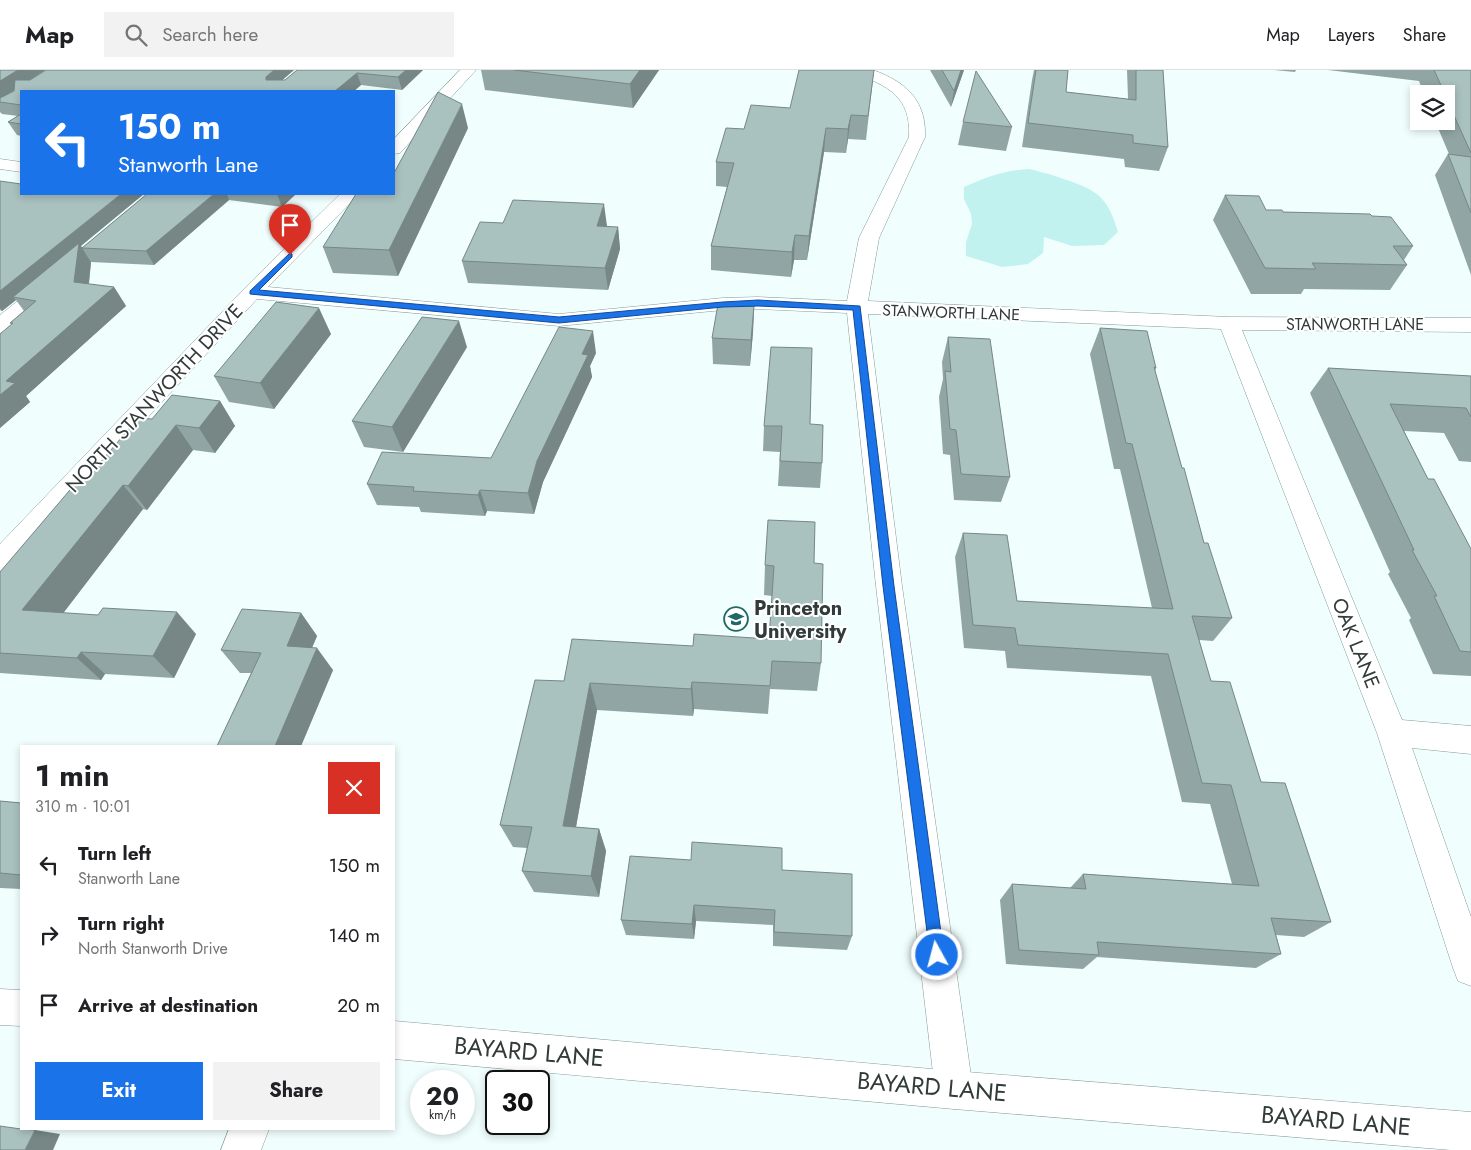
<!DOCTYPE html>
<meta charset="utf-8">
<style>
:root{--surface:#fff;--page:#f2f2f2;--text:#202124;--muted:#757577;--line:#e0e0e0;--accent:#1a73e8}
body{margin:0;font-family:Jost,sans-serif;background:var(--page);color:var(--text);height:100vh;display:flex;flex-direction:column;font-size:19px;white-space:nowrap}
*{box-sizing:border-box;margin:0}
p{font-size:16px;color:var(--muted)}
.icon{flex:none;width:28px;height:28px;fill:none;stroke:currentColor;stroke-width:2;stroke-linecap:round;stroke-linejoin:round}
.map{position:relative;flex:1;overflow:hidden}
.side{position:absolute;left:20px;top:675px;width:375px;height:385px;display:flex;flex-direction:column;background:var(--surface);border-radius:0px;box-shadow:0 2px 8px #0003}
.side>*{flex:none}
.banner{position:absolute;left:20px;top:20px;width:375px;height:105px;border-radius:0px;box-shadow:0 2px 8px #0003;background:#1a73e8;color:#fff;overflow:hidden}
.buttons{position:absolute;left:1410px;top:15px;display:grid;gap:10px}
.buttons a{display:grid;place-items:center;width:45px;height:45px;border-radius:0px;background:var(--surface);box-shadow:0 2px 8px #0003;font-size:25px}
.speed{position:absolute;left:410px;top:1000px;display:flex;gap:10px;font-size:25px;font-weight:700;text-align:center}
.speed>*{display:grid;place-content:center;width:65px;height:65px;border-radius:50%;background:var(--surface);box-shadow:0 2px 8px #0003;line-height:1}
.speed small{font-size:12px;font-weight:400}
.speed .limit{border:2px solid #111;border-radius:8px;background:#fff;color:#111}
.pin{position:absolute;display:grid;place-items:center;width:42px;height:42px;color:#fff;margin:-51px -21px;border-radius:50% 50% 50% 0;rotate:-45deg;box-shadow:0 0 5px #0007}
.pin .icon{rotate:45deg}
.me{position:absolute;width:55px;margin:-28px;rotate:353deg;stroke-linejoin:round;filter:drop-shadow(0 0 4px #0008)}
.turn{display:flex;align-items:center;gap:18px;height:105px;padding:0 15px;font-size:22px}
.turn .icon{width:65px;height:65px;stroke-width:2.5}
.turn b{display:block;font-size:35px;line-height:42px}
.round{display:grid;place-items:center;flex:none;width:52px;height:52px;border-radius:0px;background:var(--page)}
.head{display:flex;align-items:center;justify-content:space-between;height:85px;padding:0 15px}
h1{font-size:30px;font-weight:700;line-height:38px}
.primary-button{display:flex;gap:10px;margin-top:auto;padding:10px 15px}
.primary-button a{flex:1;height:58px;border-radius:0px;background:var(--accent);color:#fff;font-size:20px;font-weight:700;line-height:58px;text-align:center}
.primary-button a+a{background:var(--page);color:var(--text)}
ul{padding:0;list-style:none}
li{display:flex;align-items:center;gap:15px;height:70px;padding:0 15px}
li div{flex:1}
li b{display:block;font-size:19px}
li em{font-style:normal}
header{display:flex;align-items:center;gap:30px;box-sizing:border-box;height:70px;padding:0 25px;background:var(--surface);border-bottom:1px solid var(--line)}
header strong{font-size:24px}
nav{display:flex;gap:28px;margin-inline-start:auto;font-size:18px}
.search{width:350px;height:45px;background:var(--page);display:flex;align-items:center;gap:12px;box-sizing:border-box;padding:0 18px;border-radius:0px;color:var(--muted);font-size:19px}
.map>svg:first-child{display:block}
.green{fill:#c1f2ef}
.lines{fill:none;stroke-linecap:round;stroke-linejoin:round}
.minor-casing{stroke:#839a99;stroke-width:1}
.trunk-casing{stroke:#839a99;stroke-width:1}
.minor{fill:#fff;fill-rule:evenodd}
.trunk{fill:#fff;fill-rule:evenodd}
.wall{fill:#91a6a4}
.shaded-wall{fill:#768786}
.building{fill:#a9c1bf;stroke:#768786}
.route{fill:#1a73e8;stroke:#114b97}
.labels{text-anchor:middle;stroke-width:4;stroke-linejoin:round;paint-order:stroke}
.far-street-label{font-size:16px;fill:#313b3a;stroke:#fff}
.street-label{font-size:20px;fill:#313b3a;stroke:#fff}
.poi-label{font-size:20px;font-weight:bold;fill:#313b3a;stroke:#fff;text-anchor:start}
.near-street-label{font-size:24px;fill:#313b3a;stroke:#fff}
</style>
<header>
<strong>Map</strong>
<div class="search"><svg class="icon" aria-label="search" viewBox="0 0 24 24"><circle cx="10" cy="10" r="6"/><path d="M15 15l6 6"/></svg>Search here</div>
<nav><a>Map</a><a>Layers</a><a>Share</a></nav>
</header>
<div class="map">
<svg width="1471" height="1080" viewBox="0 0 1471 1080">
<rect width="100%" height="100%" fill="#f0fffe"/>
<path class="green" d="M1029 99C1046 103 1086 114 1098 125 1109 134 1114 149 1118 162L1104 175 1072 176 1044 167 1043 183 1028 194 1002 197 966 186V172L972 154 971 144 964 129V117C986 107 1005 100 1029 99Z"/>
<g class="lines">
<g class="minor-casing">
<g id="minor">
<polygon points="460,0 476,0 400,83 394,84 394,69"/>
<path d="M851 0C858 0 865 0 871 0 878 1 887 6 893 9 916 22 926 41 925 67L879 168 868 231 1229 247 1471 248V262L1242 260 1402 650 1471 656V684L1412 678 1471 847V916L1458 911 1453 898 1377 663 1221 259 868 244 902 516 973 1020 968 1034 954 1039 940 1034 935 1020 876 516 847 243 758 239 723 240 559 256 257 229 9 498 0 501V474L245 218 340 124H359L268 217 559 244 723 228 758 227 847 231 859 168 909 67C911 26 888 16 854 3Z"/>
<polygon points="0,89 21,92 21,102 0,99"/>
<polygon points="50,209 57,211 60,215 57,219 7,261 0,263 0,245 43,211"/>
<polygon points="229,1059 269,1059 261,1080 221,1080"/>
</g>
</g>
<g class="trunk-casing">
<g id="trunk">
<polygon points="0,919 21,920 21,956 0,955"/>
<polygon points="394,951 954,1001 1471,1042 1471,1080 1451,1080 954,1039 394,989"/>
</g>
</g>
<use href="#minor" class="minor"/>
<use href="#trunk" class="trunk"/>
</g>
<g class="wall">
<polygon points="0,0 45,0 30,10 46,0 294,0 282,10 285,10 297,0 423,0 402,20 361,15 354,21 21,21 21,66 17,65 8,52 18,46 2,44 0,42"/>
<polygon points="481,0 659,0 633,38 485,20"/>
<polygon points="874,0 866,70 848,69 846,83 824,82 807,190 794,190 791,207 711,200 711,176 727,117 716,116 716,92 744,59"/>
<polygon points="930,0 964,0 951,37"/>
<polygon points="1034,0 1068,0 1066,22 1128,29 1127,0 1163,0 1168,77 1159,101 1125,97 1124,89 1022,77 1032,10"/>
<polygon points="1274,0 1296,0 1295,2"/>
<polygon points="1328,0 1471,0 1471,205 1435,105 1448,84 1449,84 1435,51 1446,51 1446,24 1424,24 1419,11"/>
<polygon points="963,52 1012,57 1006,81 958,75"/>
<polygon points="468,58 398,206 333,203 323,177 394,124"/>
<polygon points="0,111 81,176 91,192 89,214 114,217 126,236 26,326 30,332 0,358 12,255 10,253 24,241 16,230 2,241 0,240"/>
<polygon points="147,124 296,124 282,137 229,130 154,195 91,192 82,178"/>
<polygon points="1225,125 1266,140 1283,142 1372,146 1413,176 1404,190 1407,195 1390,220 1304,219 1301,224 1251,224 1213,150"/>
<polygon points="607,156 606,157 618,157 620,179 608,220 468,213 462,191"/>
<polygon points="754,236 753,262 750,296 713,294 712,268"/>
<polygon points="1100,258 1156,298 1155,301 1182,398 1204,473 1232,548 1213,571 1199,570 1211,611 1331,852 1304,867 1276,865 1281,884 1256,898 1097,887 1083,899 1006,894 1000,830 1012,814 1070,818 1083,804 1232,814 1210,734 1182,732 1151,606 1007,598 1005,581 964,578 955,487 963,463 1017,531 1152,538 1120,399 1114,399 1090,284"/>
<polygon points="331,264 274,339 229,332 214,306"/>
<polygon points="948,267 1010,407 1001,432 954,430 950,385 943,384 939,327 943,309 942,292"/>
<polygon points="467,277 403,382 364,377 352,351"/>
<polygon points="596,283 590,296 592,307 543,412 534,444 487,441 485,446 421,442 419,437 377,435 367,414 491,388"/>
<polygon points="1328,298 1471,306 1471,392 1459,391 1444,363 1404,361 1428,409 1471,479 1471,606 1433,604 1409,550 1411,548 1388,504 1390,502 1310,323"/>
<polygon points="220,331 235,356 215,383 193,380 147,440 143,439 63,543 196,564 174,608 105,604 101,610 0,603 0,502 88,407 152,349"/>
<polygon points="810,354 822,393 820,418 778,416 780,382 763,381 764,356"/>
<polygon points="814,493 821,593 817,621 770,619 768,644 694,639 693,646 597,640 576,757 599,759 606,781 599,827 534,822 522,801 527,778 513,777 500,755 564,611 693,576 769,569 772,526 764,525 765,495"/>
<polygon points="301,543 317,566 312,578 333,600 301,676 217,676 251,603 240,603 221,580"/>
<polygon points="0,731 21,733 21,819 0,818"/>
<polygon points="782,800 852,866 847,880 773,876 773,855 696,851 694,869 626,865 621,850"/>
</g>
<g class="shaded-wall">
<polygon points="18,0 45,0 0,29 0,11"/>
<polygon points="274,0 294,0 271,20 266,10 266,7"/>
<polygon points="406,0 423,0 402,20 398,7"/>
<polygon points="640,0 659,0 633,38 630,14"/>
<polygon points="961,0 964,0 951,37 954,21"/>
<polygon points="357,3 361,15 354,21 335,21"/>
<polygon points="462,34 468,58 398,206 389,180"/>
<polygon points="851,45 848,69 846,83 848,59"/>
<polygon points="826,58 824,82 807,190 809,166"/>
<polygon points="121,124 144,124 81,176 91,192 87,230 13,227 16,230 2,241 0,238 0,221"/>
<polygon points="214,124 227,124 229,130 154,195 146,181"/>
<polygon points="277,124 296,124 282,137"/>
<polygon points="604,134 607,156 600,178 597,156"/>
<polygon points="618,157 620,179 608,220 605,198"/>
<polygon points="795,165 794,190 791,207 792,182"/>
<polygon points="114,217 126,236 26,326 30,332 0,358 0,325 6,311"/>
<polygon points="754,236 753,262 750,296 751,270"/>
<polygon points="319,238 331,264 274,339 260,313"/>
<polygon points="459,251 467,277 403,382 392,357"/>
<polygon points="593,261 596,283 590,296 592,307 543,412 534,444 528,423 537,391 582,284"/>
<polygon points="220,331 235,356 215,383 199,358"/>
<polygon points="176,355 193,380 147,440 128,416"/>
<polygon points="123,415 143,439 48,563 22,540"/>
<polygon points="480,420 487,441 485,446 478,425"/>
<polygon points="177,542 196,564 174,608 153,586"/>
<polygon points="301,543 317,566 303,598 287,576"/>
<polygon points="317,578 333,600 301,676 275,676"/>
<polygon points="81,582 105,604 101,610 77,588"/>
<polygon points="692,612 694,639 693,646 691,619"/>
<polygon points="590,613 597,640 572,779 563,756"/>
<polygon points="599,759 606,781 599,827 591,806"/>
<polygon points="694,835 696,851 694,869 692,854"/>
<polygon points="35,1060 60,1064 53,1080 25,1080"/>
</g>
<g class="building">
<polygon points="0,0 18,0 0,11"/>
<polygon points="46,0 274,0 266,7 266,10 285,10 297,0 406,0 398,7 357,3 335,21 21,21 21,35 0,32 0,28 14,21 15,10 30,10"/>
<polygon points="514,0 640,0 630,14"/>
<polygon points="799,0 874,0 868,46 851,45 848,59 826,58 809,166 795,165 792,182 711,176 734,93 716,92 726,58 744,59 751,35 790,38"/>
<polygon points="942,0 961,0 954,21"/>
<polygon points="1036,0 1068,0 1066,22 1136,30 1136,0 1163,0 1168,77 1133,73 1133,65 1028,53"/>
<polygon points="1434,0 1471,0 1471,83 1446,28 1446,24 1445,24"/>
<polygon points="976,1 1012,57 963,52"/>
<polygon points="438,22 462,34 389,180 323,177 356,124 394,124 394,103"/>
<polygon points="21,44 21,54 8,52"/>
<polygon points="1448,84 1471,87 1471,143"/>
<polygon points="0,111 21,114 21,124 121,124 0,221"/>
<polygon points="147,124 214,124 146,181 82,178"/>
<polygon points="1225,125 1259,126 1266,140 1282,140 1283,142 1370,144 1372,146 1391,147 1413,176 1393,176 1407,195 1312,193 1316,199 1265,198"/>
<polygon points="513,130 604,134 597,156 618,157 605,198 462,191 480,152 503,153"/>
<polygon points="79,173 74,212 114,217 6,311 15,313 0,325 0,264 13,253 10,253 36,231 13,227"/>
<polygon points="276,232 319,238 260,313 214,306"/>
<polygon points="718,234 754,236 751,270 712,268"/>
<polygon points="422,247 459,251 392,357 352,351"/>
<polygon points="559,257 593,261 582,284 588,285 537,391 528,423 480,420 478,425 413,421 414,417 367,414 382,382 491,388"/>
<polygon points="1100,258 1147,261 1156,298 1154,297 1182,398 1184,398 1204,473 1208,473 1232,548 1192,546 1211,611 1230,612 1261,712 1285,713 1331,852 1271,848 1281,884 1097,872 1099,885 1019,880 1012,814 1086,819 1083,804 1259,816 1231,715 1202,713 1168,584 1018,575 1015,558 973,555 963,463 1007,465 1017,531 1173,539 1132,374 1126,373"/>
<polygon points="948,267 990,269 1010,407 961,404 956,360 950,359 945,301 951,302"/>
<polygon points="771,277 812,278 810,354 823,355 822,393 780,391 782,356 764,356"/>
<polygon points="1328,298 1471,306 1471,347 1466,338 1390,334 1428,409 1434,409 1471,479 1471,582 1460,581 1434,526 1437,526 1412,480 1414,480"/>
<polygon points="172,325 220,331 199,358 176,355 128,416 123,415 22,540 98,545 103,538 177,542 153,586 81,582 77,588 0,583 0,502 81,407 88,407 138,348 152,349"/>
<polygon points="768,450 815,452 814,493 823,494 821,593 772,591 770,616 692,612 691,619 590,613 563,756 599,759 591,806 522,801 532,757 500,755 535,610 564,611 572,569 693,576 694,564 769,569 774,496 765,495"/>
<polygon points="242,539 301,543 287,576 317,578 275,676 217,676 261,583 221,580"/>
<polygon points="0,731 21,733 21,805 0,803"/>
<polygon points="692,772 782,778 782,800 852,804 852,866 774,862 775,840 694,835 692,854 621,850 630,786 691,790"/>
<polygon points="0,1056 21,1059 35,1060 25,1080 0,1080"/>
</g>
<polygon class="route" points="290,183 292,184 292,187 259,220 559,247 723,232 758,230 860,236 894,516 944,885 942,890 937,892 932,890 930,885 883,516 853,240 758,236 723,237 559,253 250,224 250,221"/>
<defs>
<g id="university-ring" transform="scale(1.25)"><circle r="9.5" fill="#fff" stroke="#1e6a67" stroke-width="1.5"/><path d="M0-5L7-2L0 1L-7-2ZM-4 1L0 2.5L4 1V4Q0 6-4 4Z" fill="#1e6a67"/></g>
</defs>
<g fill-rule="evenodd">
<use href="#university-ring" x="736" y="549"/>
</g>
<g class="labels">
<g class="far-street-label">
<text transform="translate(951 242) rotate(2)" y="6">STANWORTH LANE</text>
<text x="1355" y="260">STANWORTH LANE</text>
</g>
<g class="street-label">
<text transform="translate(154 328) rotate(-47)" y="7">NORTH STANWORTH DRIVE</text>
<text transform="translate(1356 573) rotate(68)" y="7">OAK LANE</text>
</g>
<g class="poi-label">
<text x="754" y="545">Princeton<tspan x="754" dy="23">University</tspan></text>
</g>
<g class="near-street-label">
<text transform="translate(529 982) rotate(5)" y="8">BAYARD LANE</text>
<text transform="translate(932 1017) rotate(5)" y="8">BAYARD LANE</text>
<text transform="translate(1336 1051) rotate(5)" y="8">BAYARD LANE</text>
</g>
</g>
</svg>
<div class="buttons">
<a><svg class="icon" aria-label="layers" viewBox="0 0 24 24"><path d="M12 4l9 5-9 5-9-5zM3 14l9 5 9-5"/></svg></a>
</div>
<div class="speed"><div>20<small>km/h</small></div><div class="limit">30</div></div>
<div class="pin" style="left:290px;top:185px;background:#d93025"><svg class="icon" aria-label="arrive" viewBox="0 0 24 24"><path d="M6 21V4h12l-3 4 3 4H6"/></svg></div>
<svg class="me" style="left:937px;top:885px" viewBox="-20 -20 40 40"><circle r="17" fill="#1a73e8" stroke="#fff" stroke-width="3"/><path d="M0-11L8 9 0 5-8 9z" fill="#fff"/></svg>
<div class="banner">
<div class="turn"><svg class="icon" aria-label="left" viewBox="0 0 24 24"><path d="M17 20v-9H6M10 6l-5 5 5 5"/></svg><div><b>150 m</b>Stanworth Lane</div></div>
</div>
<section class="side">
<div class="head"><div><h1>1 min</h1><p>310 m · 10:01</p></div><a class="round" style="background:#d93025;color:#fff"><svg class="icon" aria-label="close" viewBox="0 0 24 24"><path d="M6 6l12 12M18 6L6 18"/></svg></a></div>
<ul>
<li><svg class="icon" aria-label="left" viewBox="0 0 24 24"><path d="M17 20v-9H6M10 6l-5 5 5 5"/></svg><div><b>Turn left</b><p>Stanworth Lane</p></div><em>150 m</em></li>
<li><svg class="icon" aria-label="right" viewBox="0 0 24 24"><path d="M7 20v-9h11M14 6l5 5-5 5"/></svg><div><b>Turn right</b><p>North Stanworth Drive</p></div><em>140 m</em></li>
<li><svg class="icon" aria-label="arrive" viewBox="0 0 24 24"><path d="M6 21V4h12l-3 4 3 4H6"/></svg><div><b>Arrive at destination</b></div><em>20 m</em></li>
</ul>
<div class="primary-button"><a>Exit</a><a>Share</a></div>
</section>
</div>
